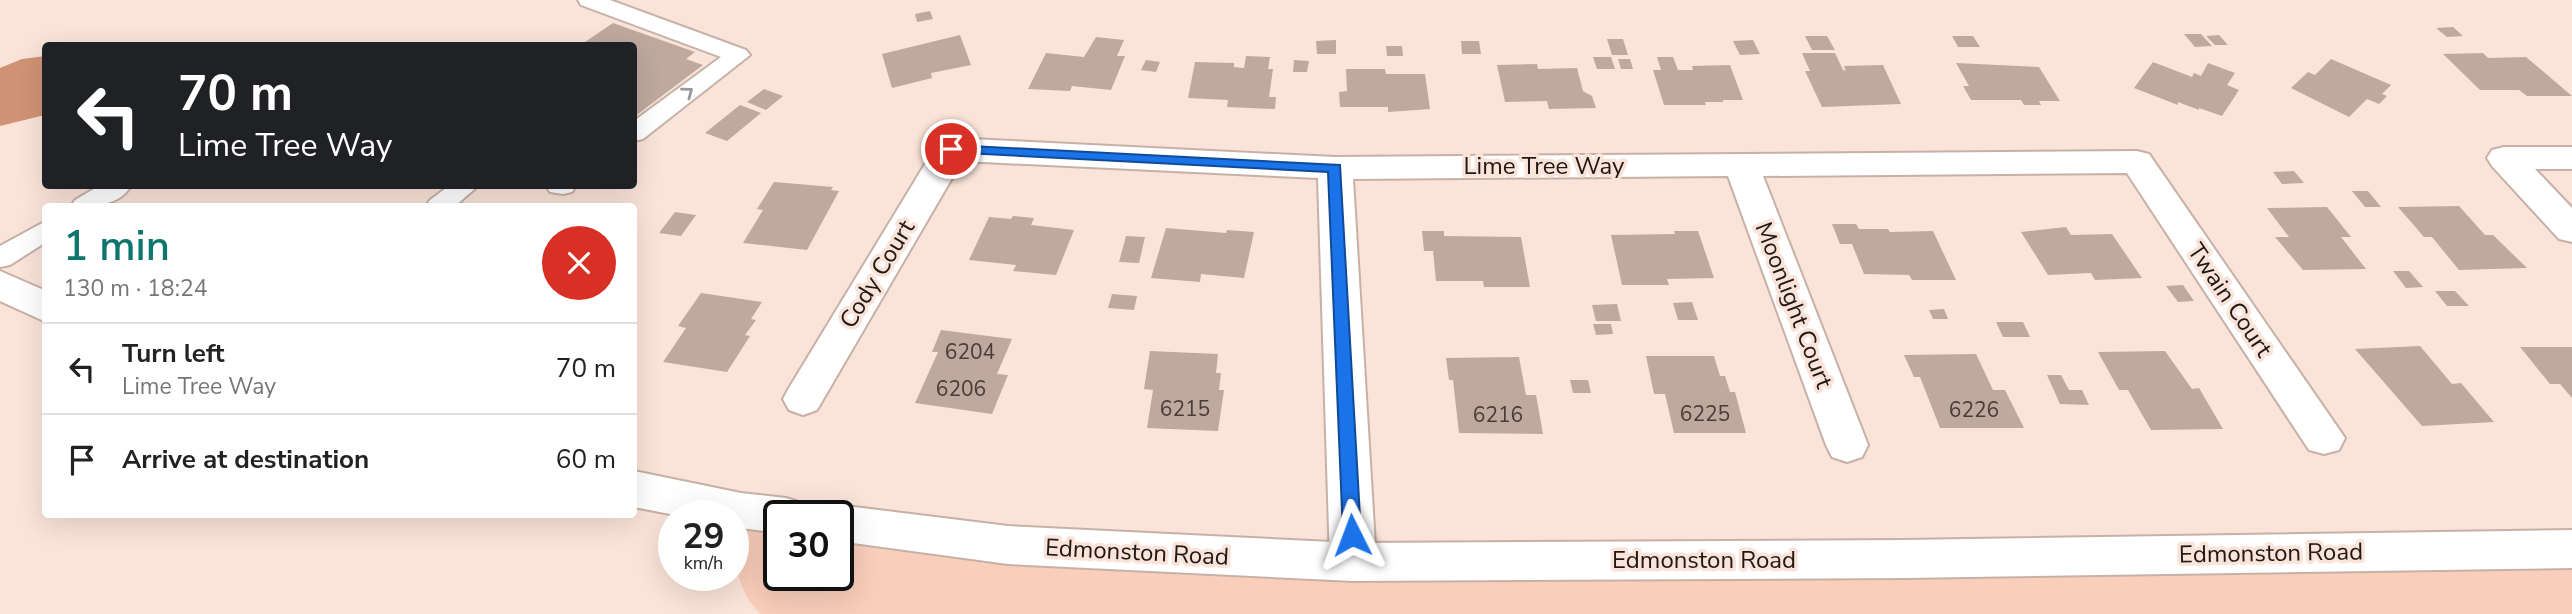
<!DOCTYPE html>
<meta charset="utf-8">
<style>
:root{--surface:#fff;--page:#f6f6f6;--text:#222;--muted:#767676;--line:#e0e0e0;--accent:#0f766e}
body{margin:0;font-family:"Nunito Sans",sans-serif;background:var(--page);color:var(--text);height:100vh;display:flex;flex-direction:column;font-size:26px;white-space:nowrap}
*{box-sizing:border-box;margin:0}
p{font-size:23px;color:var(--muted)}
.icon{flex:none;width:38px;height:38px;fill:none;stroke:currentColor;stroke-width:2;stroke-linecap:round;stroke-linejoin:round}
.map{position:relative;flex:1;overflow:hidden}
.panel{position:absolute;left:42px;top:203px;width:595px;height:315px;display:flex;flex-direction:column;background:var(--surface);border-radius:7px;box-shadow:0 7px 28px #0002}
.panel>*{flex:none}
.top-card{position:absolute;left:42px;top:42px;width:595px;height:147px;border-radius:7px;box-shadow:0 7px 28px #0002;background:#202124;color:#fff;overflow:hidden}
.speed{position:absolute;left:658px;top:500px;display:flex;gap:14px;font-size:35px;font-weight:700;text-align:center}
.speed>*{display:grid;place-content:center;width:91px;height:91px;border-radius:50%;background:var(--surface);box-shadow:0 7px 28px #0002;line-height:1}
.speed small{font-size:18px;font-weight:400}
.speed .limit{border:4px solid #111;border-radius:10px;background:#fff;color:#111}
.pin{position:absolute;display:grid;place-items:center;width:60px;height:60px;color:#fff;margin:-30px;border:4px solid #fff;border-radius:50%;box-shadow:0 2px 7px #0007}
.me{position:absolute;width:77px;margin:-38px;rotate:357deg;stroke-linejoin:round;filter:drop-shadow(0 0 5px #0008)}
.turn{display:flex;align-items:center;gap:24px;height:147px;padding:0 21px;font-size:32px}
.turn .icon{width:91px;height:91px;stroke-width:2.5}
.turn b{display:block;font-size:49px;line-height:60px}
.round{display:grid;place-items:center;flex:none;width:74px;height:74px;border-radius:37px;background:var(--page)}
.head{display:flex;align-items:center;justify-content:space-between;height:119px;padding:0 21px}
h1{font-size:42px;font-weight:600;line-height:52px;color:var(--accent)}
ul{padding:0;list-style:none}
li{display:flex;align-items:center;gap:21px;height:91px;padding:0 21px;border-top:2px solid var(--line)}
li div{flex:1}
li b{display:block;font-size:26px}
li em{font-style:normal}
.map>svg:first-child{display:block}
.green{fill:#f9ceba}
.water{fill:#d09275}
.building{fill:#bfa99f}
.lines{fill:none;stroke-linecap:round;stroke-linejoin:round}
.lane-casing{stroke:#c7b1a7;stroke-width:4}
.street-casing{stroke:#c7b1a7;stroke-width:4}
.secondary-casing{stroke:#c7b1a7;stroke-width:4}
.lane{fill:#fff;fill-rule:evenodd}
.street{fill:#fff;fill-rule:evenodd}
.secondary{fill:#fff;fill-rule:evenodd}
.oneway{stroke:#9b9796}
.route{fill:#1a73e8;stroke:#114b97;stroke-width:2}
.labels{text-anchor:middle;stroke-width:7;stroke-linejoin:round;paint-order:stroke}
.number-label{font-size:21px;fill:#483c38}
.street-label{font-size:24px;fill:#201815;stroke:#fae3d9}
</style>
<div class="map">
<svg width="2572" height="614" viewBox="0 0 2572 614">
<rect width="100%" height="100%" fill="#fae3d9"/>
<path class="green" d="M717 506 786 516H779V576H838V523L1008 545 2572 549V614H761C734 590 733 550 733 516H720Z"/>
<polygon class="water" points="45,56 45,115 0,126 0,68 22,59"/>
<g class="building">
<polygon points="930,11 933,19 917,22 915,14"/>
<polygon points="613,23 695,52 686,59 703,65 634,117 634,46 579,46"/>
<polygon points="2453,27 2463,36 2447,37 2436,28"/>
<polygon points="2184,34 2201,34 2212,46 2195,47"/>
<polygon points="960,35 971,65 931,73 932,78 892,88 882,54"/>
<polygon points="2219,35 2228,45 2215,45 2206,36"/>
<polygon points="1805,36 1827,36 1835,50 1812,50"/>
<polygon points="1952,36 1973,36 1980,47 1958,47"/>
<polygon points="1096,37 1124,40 1117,56 1125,56 1111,90 1072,86 1070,91 1028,89 1046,53 1084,57"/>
<polygon points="1607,39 1623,39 1628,55 1612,55"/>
<polygon points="1336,40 1336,54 1317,54 1316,41"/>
<polygon points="1753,40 1760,54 1740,55 1733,41"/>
<polygon points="1461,41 1479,41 1481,54 1462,54"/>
<polygon points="1386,46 1402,46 1403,56 1387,56"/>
<polygon points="1802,53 1835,53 1843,70 1846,71 1844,66 1883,65 1901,104 1822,107 1805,71 1810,71"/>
<polygon points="2483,53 2488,58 2526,57 2572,96 2527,96 2519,90 2480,90 2443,54"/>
<polygon points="1246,56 1270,57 1268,69 1273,69 1269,97 1276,97 1275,109 1227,107 1228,100 1188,98 1195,62 1234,63 1234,67 1244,68"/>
<polygon points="1593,57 1611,57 1615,69 1597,69"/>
<polygon points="1657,57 1673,57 1678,70 1693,70 1692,66 1730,65 1743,100 1723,100 1723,102 1705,102 1706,105 1664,105 1653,70 1661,70"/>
<polygon points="1618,59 1630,59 1633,69 1621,69"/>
<polygon points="2331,59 2391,85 2382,94 2387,96 2379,104 2367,99 2349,117 2291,88 2308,72 2315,75"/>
<polygon points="1146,60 1160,62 1156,72 1141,70"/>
<polygon points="1294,60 1309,61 1307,72 1293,72"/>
<polygon points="2153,62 2192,77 2194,73 2201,76 2208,63 2235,73 2227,85 2239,90 2222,116 2199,108 2199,110 2178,102 2178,105 2134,88"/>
<polygon points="1956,63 2039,67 2060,101 2039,101 2041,105 2024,105 2021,100 1971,100 1963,86 1969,86"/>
<polygon points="1537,64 1538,69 1577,68 1583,91 1592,96 1596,108 1549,109 1547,101 1505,102 1497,65"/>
<polygon points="1346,69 1385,69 1386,74 1425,74 1430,109 1388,112 1388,107 1340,107 1339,92 1347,91"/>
<polygon points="764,89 783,96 766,110 747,102"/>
<polygon points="740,105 761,113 727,141 705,133"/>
<polygon points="2294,171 2304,183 2282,184 2273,172"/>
<polygon points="774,182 833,187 831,190 839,191 807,250 743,243 763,210 757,209"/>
<polygon points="2352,191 2368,191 2381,207 2365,207"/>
<polygon points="2459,206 2485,235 2493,235 2527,268 2459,270 2432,237 2424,237 2398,207"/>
<polygon points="2327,207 2351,237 2341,237 2366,269 2303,270 2275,237 2289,237 2267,208"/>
<polygon points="675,212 696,215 681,236 659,233"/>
<polygon points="1013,216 1034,218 1031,225 1074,230 1056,275 1013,271 1016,265 969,260 989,217 1011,219"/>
<polygon points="1832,224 1856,224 1859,229 1888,229 1890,232 1933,231 1956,280 1912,280 1909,275 1864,274 1852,244 1840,244"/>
<polygon points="2066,227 2071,235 2112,234 2142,278 2095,280 2091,273 2048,275 2021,232"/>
<polygon points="1166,228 1226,233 1227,230 1254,232 1244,278 1201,274 1200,282 1151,278"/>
<polygon points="1422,231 1444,231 1444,236 1521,237 1530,287 1484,287 1483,281 1436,281 1433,251 1424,251"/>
<polygon points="1674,231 1698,231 1714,278 1667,279 1669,285 1622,285 1611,235 1675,234"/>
<polygon points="1126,236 1145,237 1139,263 1119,262"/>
<polygon points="2393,271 2409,271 2423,287 2406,288"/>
<polygon points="2183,285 2194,301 2178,302 2166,286"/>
<polygon points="2435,291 2455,291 2469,306 2447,306"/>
<polygon points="701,293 762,302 751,319 756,320 745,335 750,336 727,372 663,362 686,328 678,326"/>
<polygon points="1112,294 1137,296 1134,310 1108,308"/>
<polygon points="1692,302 1698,320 1678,320 1673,303"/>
<polygon points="1617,304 1621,321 1596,321 1592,305"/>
<polygon points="1944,309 1948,319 1933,319 1929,310"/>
<polygon points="1996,322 2023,322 2030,337 2003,337"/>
<polygon points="1593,324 1611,324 1613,334 1596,335"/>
<polygon points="941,330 1012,339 997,374 1008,375 992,414 915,403 938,352 932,352"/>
<polygon points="2420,346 2452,384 2461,383 2494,422 2422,426 2355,349"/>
<polygon points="2520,347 2572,347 2572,398 2560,384 2550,384"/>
<polygon points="1150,351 1218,354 1216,373 1221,373 1219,390 1224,390 1218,431 1147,428 1153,390 1144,389"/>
<polygon points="2165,351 2192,389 2199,388 2223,429 2151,430 2128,390 2119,390 2098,352"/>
<polygon points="1976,354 1993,390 2005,390 2024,428 1940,428 1920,377 1914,377 1904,355"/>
<polygon points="1646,356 1714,356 1720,376 1725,376 1730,392 1735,392 1746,433 1674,433 1665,394 1654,394"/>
<polygon points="1519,357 1526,395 1536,395 1543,434 1459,433 1453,380 1449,380 1446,358"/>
<polygon points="2047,375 2061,375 2069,390 2082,390 2089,405 2060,404"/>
<polygon points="1570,380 1588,380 1591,393 1573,393"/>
</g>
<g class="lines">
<g class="lane-casing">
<g id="lane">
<polygon points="578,0 610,0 746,50 750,55 643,139 634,141 634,121 721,57 581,5"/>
<path d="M99 186H131C118 207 93 206 71 206L75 200Z"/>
<polygon points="449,186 478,186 455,206 426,206 430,200"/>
<polygon points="546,186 576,186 572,192 563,194 550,192"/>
<polygon points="46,221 46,242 10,265 0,267 0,246"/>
</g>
</g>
<g class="street-casing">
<g id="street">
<polygon points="951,138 1335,157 2137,151 2149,154 2345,438 2339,450 2324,454 2309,450 2127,173 1763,176 1868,445 1862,457 1847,462 1832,457 1826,445 1728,176 1353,179 1376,562 1369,576 1353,581 1337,576 1330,562 1318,178 962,161 817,410 803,415 789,410 783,399 789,388 939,141"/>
<polygon points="2504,147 2572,147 2572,169 2535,169 2572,208 2572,242 2559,239 2492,166 2487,158 2492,150"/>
</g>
</g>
<g class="secondary-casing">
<g id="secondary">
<polygon points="0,271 46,291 46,322 0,301"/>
<polygon points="634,471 741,493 786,498 802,503 808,516 779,516 779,533 733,527 733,516 680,516 634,507"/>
<polygon points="838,505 1008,526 1353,543 1905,540 2572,530 2572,568 1905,578 1353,581 1008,564 838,541 838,516 819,516 822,510"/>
</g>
</g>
<use href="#lane" class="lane"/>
<use href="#street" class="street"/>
<use href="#secondary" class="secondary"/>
</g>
<defs><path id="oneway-chevron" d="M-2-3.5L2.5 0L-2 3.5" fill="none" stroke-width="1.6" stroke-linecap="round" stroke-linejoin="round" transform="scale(1.75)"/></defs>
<use class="oneway" href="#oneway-chevron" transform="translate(688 92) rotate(-37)"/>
<polygon class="route" points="951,145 1340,165 1361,535 1359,541 1352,543 1346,541 1343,535 1328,172 946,152 944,149"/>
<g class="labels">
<g class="number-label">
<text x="970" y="359">6204</text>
<text x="961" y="396">6206</text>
<text x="1185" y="416">6215</text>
<text x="1974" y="417">6226</text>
<text x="1705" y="421">6225</text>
<text x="1498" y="422">6216</text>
</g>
<g class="street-label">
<text x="1544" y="174">Lime Tree Way</text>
<text transform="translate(877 274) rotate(-59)" y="8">Cody Court</text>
<text transform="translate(2230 300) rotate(56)" y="8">Twain Court</text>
<text transform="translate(1794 305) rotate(69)" y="8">Moonlight Court</text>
<text transform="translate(1137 552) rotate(3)" y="8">Edmonston Road</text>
<text transform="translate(2271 553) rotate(-1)" y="8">Edmonston Road</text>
<text x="1704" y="568">Edmonston Road</text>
</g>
</g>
</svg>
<div class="speed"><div>29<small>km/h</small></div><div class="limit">30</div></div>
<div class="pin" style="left:951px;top:149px;background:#d93025"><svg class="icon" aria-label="arrive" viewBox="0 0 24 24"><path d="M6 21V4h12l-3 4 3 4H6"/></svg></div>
<svg class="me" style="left:1352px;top:535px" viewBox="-20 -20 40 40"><path d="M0-17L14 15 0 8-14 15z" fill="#1a73e8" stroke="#fff" stroke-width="4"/></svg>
<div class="top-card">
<div class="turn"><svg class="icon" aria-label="left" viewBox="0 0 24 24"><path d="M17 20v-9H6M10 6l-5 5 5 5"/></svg><div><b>70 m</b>Lime Tree Way</div></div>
</div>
<section class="panel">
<div class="head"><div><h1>1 min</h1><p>130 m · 18:24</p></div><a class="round" style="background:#d93025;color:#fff"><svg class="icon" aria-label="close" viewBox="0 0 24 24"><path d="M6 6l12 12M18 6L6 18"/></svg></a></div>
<ul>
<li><svg class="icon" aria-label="left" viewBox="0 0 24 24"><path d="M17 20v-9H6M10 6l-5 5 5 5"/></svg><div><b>Turn left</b><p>Lime Tree Way</p></div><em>70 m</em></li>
<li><svg class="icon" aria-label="arrive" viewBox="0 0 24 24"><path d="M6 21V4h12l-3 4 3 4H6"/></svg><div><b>Arrive at destination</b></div><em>60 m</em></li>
</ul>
</section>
</div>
